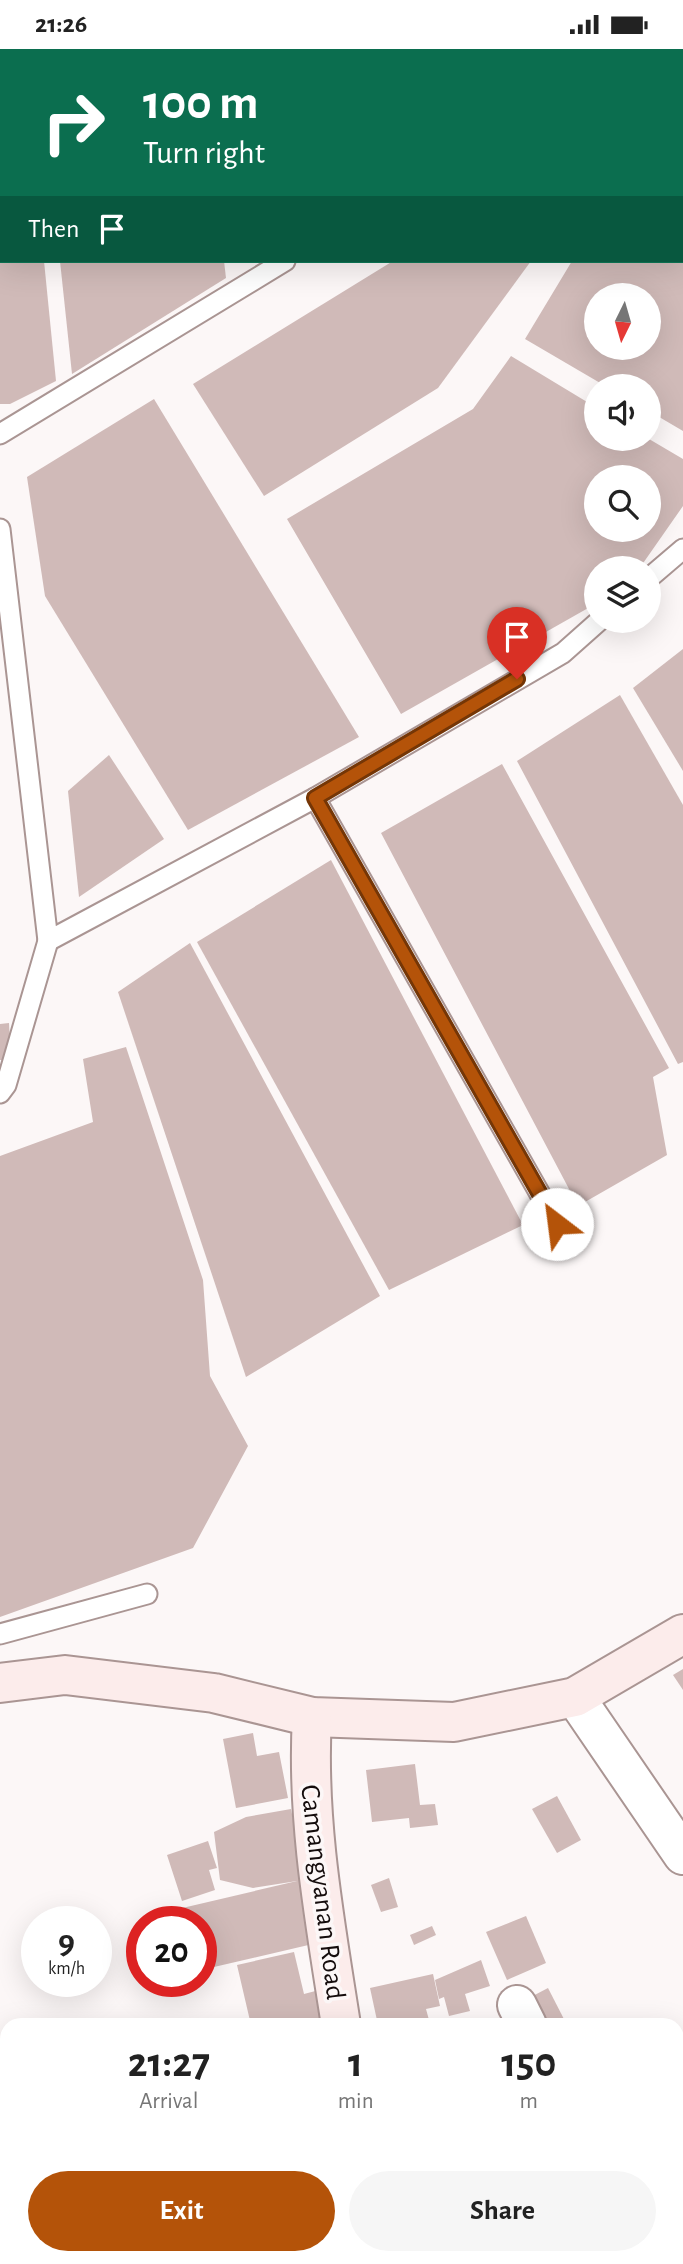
<!DOCTYPE html>
<style>
:root{--surface:#fff;--page:#f6f6f6;--text:#222;--muted:#767676;--accent:#b45309}
body{margin:0;font-family:"Alegreya Sans",sans-serif;background:var(--page);color:var(--text);height:100vh;display:flex;flex-direction:column;font-size:26px;white-space:nowrap}
*{box-sizing:border-box;margin:0}
p{font-size:23px;color:var(--muted)}
.icon{flex:none;width:38px;height:38px;fill:none;stroke:currentColor;stroke-width:2;stroke-linecap:round;stroke-linejoin:round}
.map{position:relative;flex:1;overflow:hidden}
.sheet{position:absolute;left:0px;top:1969px;width:684px;height:247px;display:flex;flex-direction:column;background:var(--surface);border-radius:21px 21px 0 0;box-shadow:0 7px 28px #0002}
.sheet>*{flex:none}
.hud{position:absolute;left:0px;top:0px;width:684px;height:214px;box-shadow:0 7px 28px #0002;background:#0b6e4f;color:#fff;overflow:hidden}
.needle{width:46px;rotate:185deg}
.controls{position:absolute;left:584px;top:234px;display:grid;gap:14px}
.controls a{display:grid;place-items:center;width:77px;height:77px;border-radius:50%;background:var(--surface);box-shadow:0 7px 28px #0002;font-size:35px}
.speed{position:absolute;left:21px;top:1857px;display:flex;gap:14px;font-size:35px;font-weight:700;text-align:center}
.speed>*{display:grid;place-content:center;width:91px;height:91px;border-radius:50%;background:var(--surface);box-shadow:0 7px 28px #0002;line-height:1}
.speed small{font-size:18px;font-weight:400}
.speed .limit{border:10px solid #d22;background:#fff;color:#111}
.pin{position:absolute;display:grid;place-items:center;width:60px;height:60px;color:#fff;margin:-72px -30px;border-radius:50% 50% 50% 0;rotate:-45deg;box-shadow:0 0 7px #0007}
.pin .icon{rotate:45deg}
.me{position:absolute;width:77px;margin:-38px;rotate:330deg;stroke-linejoin:round;filter:drop-shadow(0 0 5px #0008)}
.turn{display:flex;align-items:center;gap:24px;height:147px;padding:0 28px;font-size:32px}
.turn .icon{width:91px;height:91px;stroke-width:2.5}
.turn b{display:block;font-size:49px;line-height:60px}
.then{display:flex;align-items:center;height:66px;padding:0 28px;background:#0003;gap:14px;font-size:26px}
.eta{display:flex;justify-content:space-evenly;align-items:center;height:119px;text-align:center}
.eta b{font-size:42px;font-weight:700;line-height:49px}
.action{display:flex;gap:14px;margin-top:auto;padding:14px 28px}
.action a{flex:1;height:80px;border-radius:42px;background:var(--accent);color:#fff;font-size:28px;font-weight:700;line-height:80px;text-align:center}
.action a+a{background:var(--page);color:var(--text)}
.status{display:flex;justify-content:space-between;align-items:center;height:49px;padding:0 35px;background:var(--surface);direction:ltr}
.status svg{height:19px;fill:currentColor}
.map>svg:first-child{display:block}
.building{fill:#d0bab8;fill-rule:evenodd}
.lines{fill:none;stroke-linecap:round;stroke-linejoin:round}
.lane-casing{stroke:#aa9593;stroke-width:23}
.street-casing{stroke:#aa9593;stroke-width:42}
.secondary-casing{stroke:#aa9593;stroke-width:42}
.lane{stroke:#fff;stroke-width:19}
.street{stroke:#fff;stroke-width:38}
.secondary{stroke:#fceceb;stroke-width:38}
.route-casing{stroke:#753606;stroke-width:18}
.route{stroke:#b45309;stroke-width:12}
.labels{text-anchor:middle;stroke-width:7;stroke-linejoin:round;paint-order:stroke}
.street-label{font-size:28px;fill:#140c0c;stroke:#fcf7f7}
</style>
<div class="status"><b>21:26</b><svg viewBox="0 0 49 12"><path d="M0 12V9h3v3zM5 12V6h3v6zM10 12V3h3v9zM15 12V0h3v12zM26 1h20v11H26zM47 4h2v5h-2z"/></svg></div>
<div class="map">
<svg width="683" height="2215" viewBox="0 0 683 2215">
<rect width="100%" height="100%" fill="#fcf7f7"/>
<g class="building">
<polygon points="0,212 44,212 56,332 10,355 0,355"/>
<polygon points="60,212 224,212 226,229 72,325"/>
<polygon points="393,212 531,212 438,339 264,447 193,335"/>
<path d="M572 212H683V382L649 362V338H607L525 290ZM597 247H649V299H597Z"/>
<path d="M511 307 597 359V390H649L683 410V457L639 520H597V554L401 665 287 470 473 360ZM597 429H649V481H597Z"/>
<polygon points="154,350 359,688 188,781 45,547 27,428"/>
<polygon points="683,600 683,722 633,639"/>
<polygon points="620,646 683,756 683,1013 678,1015 517,712"/>
<polygon points="109,706 164,790 79,848 68,742"/>
<polygon points="502,715 669,1019 653,1028 667,1106 578,1157 381,784"/>
<polygon points="331,811 523,1176 389,1241 197,893"/>
<polygon points="190,894 380,1247 246,1328 118,943"/>
<polygon points="9,974 11,1011 0,1011 0,975"/>
<polygon points="126,998 203,1231 210,1327 248,1397 193,1499 0,1568 0,1107 93,1073 83,1010"/>
<polygon points="683,1620 683,1641 673,1626"/>
<polygon points="253,1684 257,1707 279,1703 288,1749 236,1759 223,1690"/>
<polygon points="415,1715 420,1756 435,1755 438,1776 410,1779 409,1769 372,1773 366,1721"/>
<polygon points="557,1747 581,1791 557,1804 532,1760"/>
<polygon points="291,1760 317,1894 201,1921 201,1872 145,1872 144,1868 297,1832 253,1839 220,1831 214,1783 246,1768"/>
<polygon points="208,1792 217,1819 209,1821 215,1841 182,1852 167,1806"/>
<polygon points="389,1829 398,1858 381,1863 371,1836"/>
<polygon points="526,1867 546,1914 507,1931 486,1883"/>
<polygon points="432,1877 436,1886 414,1896 410,1886"/>
<polygon points="294,1903 304,1945 323,1940 332,1976 251,1976 237,1916"/>
<polygon points="481,1911 490,1937 465,1945 470,1962 449,1967 444,1948 439,1950 435,1931"/>
<polygon points="433,1925 440,1957 426,1960 429,1971 408,1976 378,1976 370,1939"/>
<polygon points="548,1939 567,1976 533,1976 527,1950"/>
<polygon points="683,2115 683,2162 677,2166 677,2118"/>
<polygon points="449,2208 484,2208 488,2215 453,2215"/>
<polygon points="488,2208 525,2208 514,2215 491,2215"/>
<polygon points="529,2208 600,2208 604,2215 518,2215"/>
<polygon points="626,2208 649,2208 651,2215 610,2215"/>
</g>
<g class="lines">
<g class="lane-casing">
<g id="lane">
<polyline points="407,2 407,0"/>
<polyline points="577,2 577,0"/>
<polyline points="682,129 683,129"/>
<polyline points="0,385 285,212"/>
<polyline points="0,480 48,892 315,749 563,604 599,572"/>
<polyline points="649,529 683,500"/>
<polyline points="315,749 557,1175"/>
<polyline points="0,1044 6,1036 48,892"/>
<polyline points="0,1585 147,1545"/>
</g>
</g>
<g class="street-casing">
<g id="street">
<polyline points="575,1648 683,1806"/>
<polyline points="517,1956 527,1976"/>
</g>
</g>
<g class="secondary-casing">
<g id="secondary">
<polyline points="0,1634 65,1626 214,1644 312,1668 454,1673 575,1648 683,1585"/>
<path d="M312 1668C306 1772 325 1873 341 1976"/>
<polyline points="382,2208 384,2215"/>
</g>
</g>
<use href="#lane" class="lane"/>
<use href="#street" class="street"/>
<use href="#secondary" class="secondary"/>
</g>
<g class="lines">
<g class="route-casing">
<polyline id="route" points="517,630 315,749 557,1175"/>
</g>
<use href="#route" class="route"/>
</g>
<g class="labels">
<g class="street-label">
<text transform="translate(324 1843) rotate(83)" y="10">Camangyanan Road</text>
</g>
</g>
</svg>
<div class="controls">
<a><svg class="needle" viewBox="-14 -14 28 28"><path d="M0-13l5 13h-10z" fill="#e53935"/><path d="M0 13l5-13h-10z" fill="#767676"/></svg></a>
<a><svg class="icon" aria-label="sound" viewBox="0 0 24 24"><path d="M4 9h4l5-4v14l-5-4H4zM17 9q2 3 0 6"/></svg></a>
<a><svg class="icon" aria-label="search" viewBox="0 0 24 24"><circle cx="10" cy="10" r="6"/><path d="M15 15l6 6"/></svg></a>
<a><svg class="icon" aria-label="layers" viewBox="0 0 24 24"><path d="M12 4l9 5-9 5-9-5zM3 14l9 5 9-5"/></svg></a>
</div>
<div class="speed"><div>9<small>km/h</small></div><div class="limit">20</div></div>
<div class="pin" style="left:517px;top:630px;background:#d93025"><svg class="icon" aria-label="arrive" viewBox="0 0 24 24"><path d="M6 21V4h12l-3 4 3 4H6"/></svg></div>
<svg class="me" style="left:557px;top:1175px" viewBox="-20 -20 40 40"><circle r="19" fill="#fff"/><path d="M0-13L10 11 0 6-10 11z" fill="#b45309"/></svg>
<div class="hud">
<div class="turn"><svg class="icon" aria-label="right" viewBox="0 0 24 24"><path d="M7 20v-9h11M14 6l5 5-5 5"/></svg><div><b>100 m</b>Turn right</div></div>
<div class="then">Then<svg class="icon" aria-label="arrive" viewBox="0 0 24 24"><path d="M6 21V4h12l-3 4 3 4H6"/></svg></div>
</div>
<section class="sheet">
<div class="eta">
<div><b>21:27</b><p>Arrival</p></div>
<div><b>1</b><p>min</p></div>
<div><b>150</b><p>m</p></div>
</div>
<div class="action"><a>Exit</a><a>Share</a></div>
</section>
</div>
